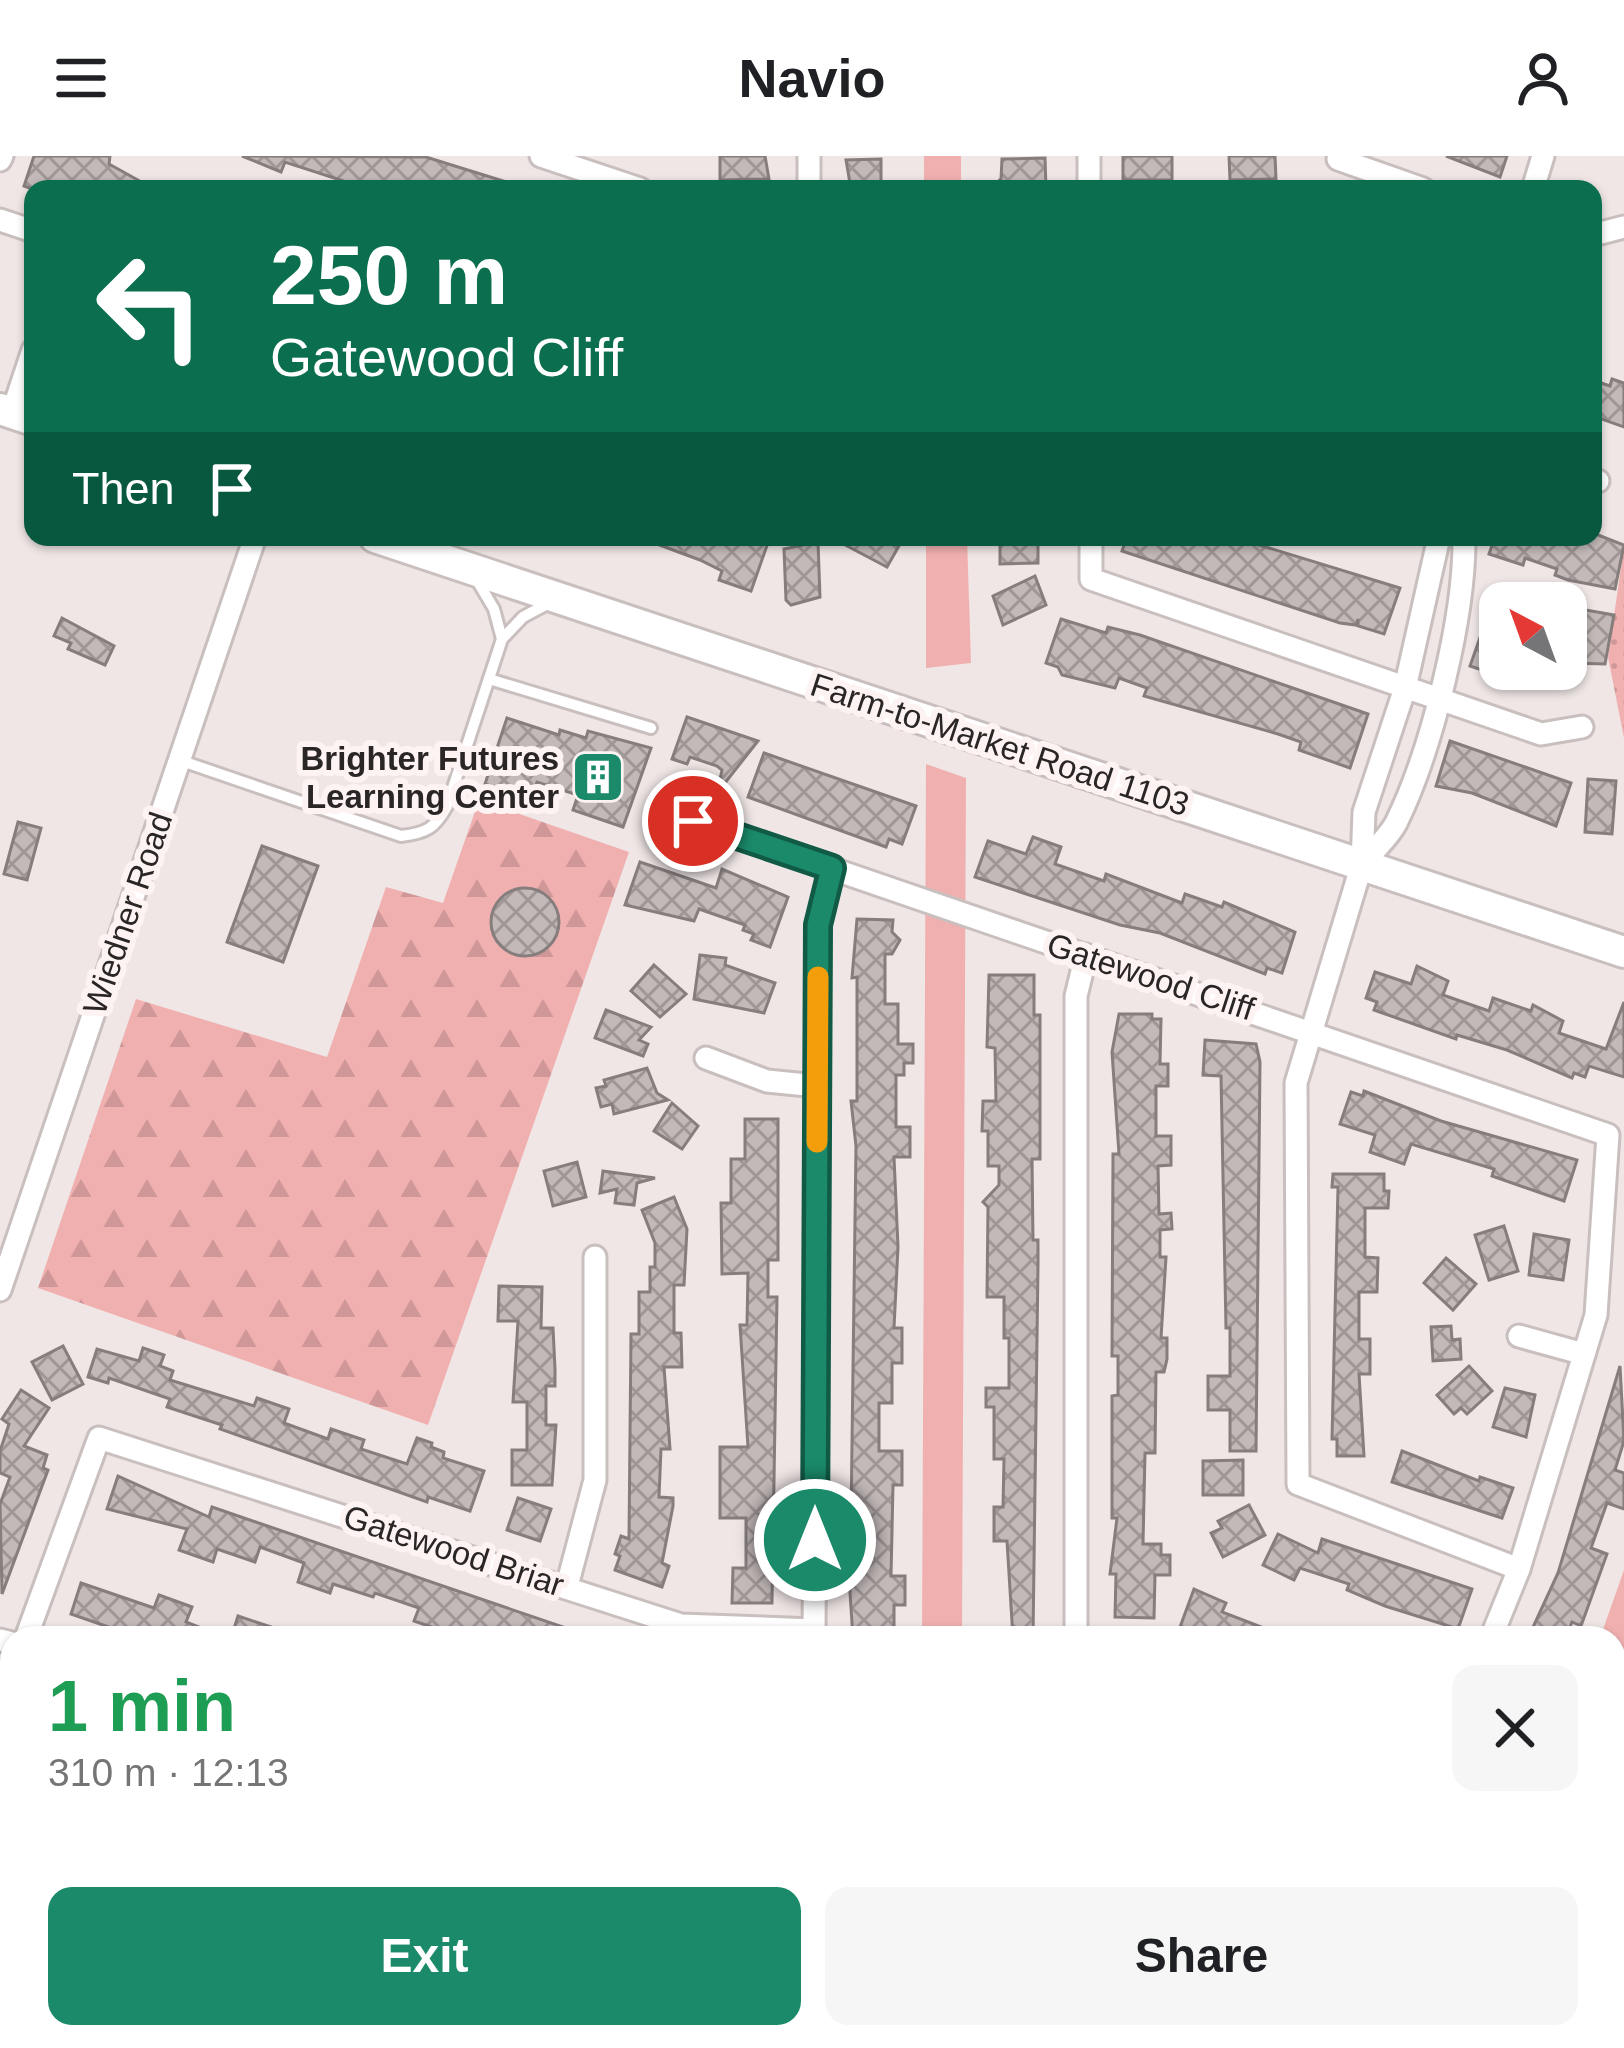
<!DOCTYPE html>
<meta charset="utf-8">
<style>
:root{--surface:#fff;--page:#f6f6f6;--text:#202124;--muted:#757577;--accent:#1a8a6a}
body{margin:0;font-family:Helvetica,sans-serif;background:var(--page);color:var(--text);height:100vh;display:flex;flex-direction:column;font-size:45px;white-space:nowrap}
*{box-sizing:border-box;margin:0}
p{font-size:39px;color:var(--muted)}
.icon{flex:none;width:66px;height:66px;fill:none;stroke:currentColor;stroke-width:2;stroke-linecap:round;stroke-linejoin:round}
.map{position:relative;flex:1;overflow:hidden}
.side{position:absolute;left:0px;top:1470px;width:1626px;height:423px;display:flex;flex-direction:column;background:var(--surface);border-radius:36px 36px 0 0;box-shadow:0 3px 9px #0004}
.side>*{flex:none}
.top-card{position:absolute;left:24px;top:24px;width:1578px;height:366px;border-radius:24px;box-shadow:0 3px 9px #0004;background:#0b6e4f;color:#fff;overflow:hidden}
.needle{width:78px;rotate:319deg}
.tools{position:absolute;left:1479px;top:426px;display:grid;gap:24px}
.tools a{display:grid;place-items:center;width:108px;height:108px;border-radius:24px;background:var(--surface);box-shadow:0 3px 9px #0004;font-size:60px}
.pin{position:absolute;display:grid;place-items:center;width:102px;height:102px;color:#fff;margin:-51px;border:6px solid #fff;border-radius:50%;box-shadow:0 3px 12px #0007}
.me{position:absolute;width:132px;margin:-66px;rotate:0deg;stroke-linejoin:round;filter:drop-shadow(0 0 9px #0008)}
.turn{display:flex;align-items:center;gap:42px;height:252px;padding:0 48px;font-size:54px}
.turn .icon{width:156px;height:156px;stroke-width:2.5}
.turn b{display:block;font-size:84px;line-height:102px}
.then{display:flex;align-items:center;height:114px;padding:0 48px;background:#0003;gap:24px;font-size:45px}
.round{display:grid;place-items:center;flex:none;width:126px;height:126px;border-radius:24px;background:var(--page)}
.summary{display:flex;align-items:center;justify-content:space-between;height:204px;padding:0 48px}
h1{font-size:72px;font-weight:600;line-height:90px;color:#1e9e55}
.action{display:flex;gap:24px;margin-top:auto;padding:24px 48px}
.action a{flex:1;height:138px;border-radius:24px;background:var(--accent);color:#fff;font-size:48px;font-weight:600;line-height:138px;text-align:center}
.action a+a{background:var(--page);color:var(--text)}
header{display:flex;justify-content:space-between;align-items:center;height:156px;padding:0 48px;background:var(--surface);font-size:54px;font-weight:600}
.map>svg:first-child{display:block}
.grass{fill:#f1b0b0}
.forest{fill:url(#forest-firs)}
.park{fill:url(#park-dots)}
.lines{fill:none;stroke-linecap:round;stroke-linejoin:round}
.stream{stroke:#49a887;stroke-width:6}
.building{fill:url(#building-cross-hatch);stroke:#867d7d;stroke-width:3}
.service-casing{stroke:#c9bfbe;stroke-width:16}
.minor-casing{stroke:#c9bfbe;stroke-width:27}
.secondary-casing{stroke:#c9bfbe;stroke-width:36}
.service{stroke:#fff;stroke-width:10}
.minor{stroke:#fff;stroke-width:21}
.secondary{stroke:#fff;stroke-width:30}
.route-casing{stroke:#115a45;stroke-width:30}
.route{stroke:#1a8a6a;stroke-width:21}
.slow{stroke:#f59e0b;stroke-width:21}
.labels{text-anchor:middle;stroke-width:12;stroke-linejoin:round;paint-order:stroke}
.street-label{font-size:33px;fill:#2a2626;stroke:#fef3f3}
.poi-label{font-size:33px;font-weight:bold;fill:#2a2626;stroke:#fef3f3;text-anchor:end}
</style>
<header><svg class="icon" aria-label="menu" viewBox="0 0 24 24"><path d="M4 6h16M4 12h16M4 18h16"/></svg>Navio<svg class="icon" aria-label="person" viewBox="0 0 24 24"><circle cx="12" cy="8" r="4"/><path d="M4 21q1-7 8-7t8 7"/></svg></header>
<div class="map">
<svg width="1624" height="1892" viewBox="0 0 1624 1892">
<defs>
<pattern id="forest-firs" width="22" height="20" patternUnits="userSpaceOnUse" patternTransform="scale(3)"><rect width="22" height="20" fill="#f1b0b0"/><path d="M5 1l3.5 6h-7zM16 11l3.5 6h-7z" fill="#cf9797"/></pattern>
<pattern id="park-dots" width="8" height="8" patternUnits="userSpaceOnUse" patternTransform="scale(3)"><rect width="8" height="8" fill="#f1b0b0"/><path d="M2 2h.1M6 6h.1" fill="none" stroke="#cf9797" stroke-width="1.8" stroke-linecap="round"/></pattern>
<pattern id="building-cross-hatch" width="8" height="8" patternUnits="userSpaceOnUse" patternTransform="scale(3)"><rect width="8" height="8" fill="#c3b9b9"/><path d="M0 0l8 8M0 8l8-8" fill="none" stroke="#9f9696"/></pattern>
</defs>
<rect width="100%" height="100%" fill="#f0e6e6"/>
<g class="grass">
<rect x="924" y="0" width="37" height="33"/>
<polygon points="926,381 967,381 971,507 926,512"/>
<polygon points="926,608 966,622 962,1482 922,1482"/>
<polygon points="1624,1414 1624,1834 1614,1863 1614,1482 1600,1482"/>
<polygon points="1462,1881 1608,1881 1604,1892 1458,1892"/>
</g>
<polygon class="forest" points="479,644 629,696 428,1269 38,1132 136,843 327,901 386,731 443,747"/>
<g class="park">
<polygon points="1624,391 1624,582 1608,501"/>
<polygon points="0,1508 12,1512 12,1881 267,1881 277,1892 0,1892"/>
</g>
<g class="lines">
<g class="stream">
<polyline points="0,1801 12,1799"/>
<polyline points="221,1881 229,1892"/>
</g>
</g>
<g class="building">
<polygon points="34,0 110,0 109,8 154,33 32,33 24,30"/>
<polygon points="242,0 426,1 519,30 368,33 285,6 281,16"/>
<polygon points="720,0 765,0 769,23 720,24"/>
<rect x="1123" y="0" width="49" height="24"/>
<polygon points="1229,0 1275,0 1276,23 1230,24"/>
<polygon points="1446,0 1507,0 1500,21"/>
<polygon points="1045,2 1046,33 989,33 1001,23 1002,3"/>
<polygon points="881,3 881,33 851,33 846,4"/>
<polygon points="1612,223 1624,227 1624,271 1593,260 1593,224 1610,230"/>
<polygon points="1593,377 1624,389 1615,433 1568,424 1555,419 1557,413 1525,402 1523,409 1489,398 1495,381 1593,382"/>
<polygon points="638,381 770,381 751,435 719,424 722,415 700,404"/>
<polygon points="830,381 904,381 887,411"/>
<polygon points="1000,381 1038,381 1038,407 1000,408"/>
<polygon points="1127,381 1233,381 1400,432 1384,478 1358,470 1358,463 1356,469 1340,467 1122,395"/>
<polygon points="818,386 820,441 791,449 786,444 784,393"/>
<polygon points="1035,420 1046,449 1003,469 993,440"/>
<polygon points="1580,453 1614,459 1605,508 1570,507"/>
<polygon points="62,462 114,490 105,509 68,493 71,487 54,480"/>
<polygon points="1061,463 1106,477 1108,471 1140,479 1368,558 1350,612 1299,594 1301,586 1278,578 1144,540 1147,532 1119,522 1115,532 1062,519 1058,511 1046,507"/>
<polygon points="1484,470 1500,475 1500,520 1470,510"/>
<polygon points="687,561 758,585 717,637 722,614 717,610 690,601 687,608 672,603"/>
<polygon points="507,562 559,579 560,574 586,582 588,575 651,592 623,671 573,654 578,639 537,626 531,643 485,628"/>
<polygon points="1450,585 1571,627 1556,670 1472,637 1436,630"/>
<polygon points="764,597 916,650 902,688 889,683 886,691 748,641"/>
<polygon points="1588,623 1616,625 1612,678 1585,676"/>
<polygon points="18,666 41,672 27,724 4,718"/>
<polygon points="1033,681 1061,691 1055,708 1104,725 1106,718 1182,747 1185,738 1222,751 1224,746 1295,776 1282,817 1267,812 1265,818 1160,777 1120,769 975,721 988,685 1026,698"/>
<polygon points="262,690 318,710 283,806 227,786"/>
<polygon points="640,706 716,732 722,713 788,741 770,791 751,784 754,778 743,774 745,769 699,753 694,765 625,749"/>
<circle cx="525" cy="766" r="34"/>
<polygon points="857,763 893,764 892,776 900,784 892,798 885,798 885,848 898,848 898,888 913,888 913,907 904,907 904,919 896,919 896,971 910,971 910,1001 894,1001 898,1091 894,1172 902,1172 902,1207 892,1207 892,1247 879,1247 879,1295 902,1295 902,1329 893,1329 891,1420 905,1420 905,1449 894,1449 894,1482 853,1482 850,1437 856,990 851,945 857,945 857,821 852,822"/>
<polygon points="700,799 726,802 725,809 775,827 764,857 694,843"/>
<polygon points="654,809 686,838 660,861 631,835"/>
<polygon points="1417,810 1448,825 1443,839 1489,855 1493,842 1531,855 1533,849 1563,865 1559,877 1606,893 1624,846 1624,921 1589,910 1585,921 1574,917 1572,922 1507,894 1457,879 1456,883 1374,854 1377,846 1366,842 1375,816 1411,828"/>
<polygon points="989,819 1034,819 1034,859 1040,859 1040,1003 1032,1003 1033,1084 1038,1084 1038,1109 1033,1482 1013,1482 1007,1385 994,1385 994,1351 1003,1351 1004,1303 994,1303 994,1251 986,1251 986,1232 1009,1232 1009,1182 1004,1182 1004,1141 987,1141 988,1051 983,1046 999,1029 999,1010 988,1010 988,975 982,975 983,945 996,945 995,892 987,891"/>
<polygon points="606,854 651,871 639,884 648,888 643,900 595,882"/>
<polygon points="1119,858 1152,858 1152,863 1161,863 1160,908 1168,908 1168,930 1156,930 1156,980 1171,980 1171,1009 1158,1010 1159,1058 1171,1057 1172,1073 1160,1074 1160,1101 1166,1101 1161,1182 1167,1182 1167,1203 1164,1216 1156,1216 1155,1297 1145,1297 1143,1388 1161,1388 1161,1399 1170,1399 1170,1419 1155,1419 1154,1462 1115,1461 1116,1418 1110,1418 1117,1362 1112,1362 1112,1240 1118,1239 1118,1200 1112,1200 1113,998 1119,998 1112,896"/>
<polygon points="1205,884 1256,888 1260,906 1256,1295 1230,1295 1230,1254 1208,1254 1208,1220 1230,1220 1230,1172 1226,1172 1221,920 1203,919"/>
<polygon points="647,912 657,937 668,944 614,958 612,948 601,951 596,932 606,930 604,924"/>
<polygon points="1364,935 1441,965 1577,1004 1564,1045 1492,1020 1494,1013 1411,988 1404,1008 1370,996 1375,979 1340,968 1351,936 1363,940"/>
<polygon points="672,947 698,970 682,993 654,975"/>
<polygon points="745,963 778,963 778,1104 768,1104 768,1141 777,1141 772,1447 732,1447 733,1412 746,1412 746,1362 720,1362 720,1291 748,1291 740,1169 747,1169 748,1117 722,1118 721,1047 731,1047 731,1003 745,1003"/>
<polygon points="577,1006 586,1041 553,1050 544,1015"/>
<polygon points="603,1015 655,1022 637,1027 634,1049 615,1047 617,1033 600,1037"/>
<polygon points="1333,1018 1384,1018 1384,1035 1389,1035 1388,1052 1365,1052 1365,1101 1378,1102 1377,1136 1359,1136 1359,1183 1370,1183 1370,1218 1359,1218 1364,1300 1337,1300 1337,1283 1332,1283 1338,1031 1332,1031"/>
<polygon points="674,1041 687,1073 684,1129 674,1129 674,1177 681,1177 682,1211 664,1211 670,1293 661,1293 659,1341 673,1342 673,1350 662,1407 669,1410 662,1431 615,1414 620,1400 615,1398 621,1380 629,1383 631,1178 639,1178 639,1136 650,1136 650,1111 655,1111 655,1087 642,1054"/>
<polygon points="1504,1070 1518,1115 1489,1124 1475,1079"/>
<polygon points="1534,1078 1569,1084 1563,1124 1529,1119"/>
<polygon points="1446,1102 1476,1128 1453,1154 1424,1127"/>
<polygon points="499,1130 542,1131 541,1172 553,1172 555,1213 555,1230 546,1230 546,1269 556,1269 552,1329 512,1329 512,1294 527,1294 527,1246 513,1246 518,1165 498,1165"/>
<polygon points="1451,1170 1452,1184 1460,1183 1461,1203 1433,1205 1431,1171"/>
<polygon points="63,1190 83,1228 52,1244 32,1206"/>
<polygon points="143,1192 164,1199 160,1210 173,1215 170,1224 254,1250 257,1242 289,1253 284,1267 328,1283 331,1273 364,1284 361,1293 407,1308 417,1282 432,1287 431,1291 444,1296 443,1302 484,1315 470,1355 428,1341 427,1346 220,1273 222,1269 167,1251 170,1243 109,1222 108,1227 88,1221 97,1193 139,1205"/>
<polygon points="1469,1210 1492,1235 1467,1258 1461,1252 1454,1258 1437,1239"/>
<polygon points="1620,1210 1624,1285 1615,1314 1624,1317 1624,1353 1607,1347 1591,1392 1607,1398 1581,1470 1572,1466 1566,1482 1528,1482 1558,1417"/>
<polygon points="1505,1232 1535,1239 1526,1281 1493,1271"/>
<polygon points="21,1234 49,1252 24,1290 47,1299 43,1312 48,1314 2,1438 0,1348 10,1321 0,1317 0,1295 9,1268 2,1263"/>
<polygon points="1402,1295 1479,1325 1480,1321 1513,1332 1502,1362 1392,1326"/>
<polygon points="1243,1304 1243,1339 1203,1339 1203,1305"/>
<polygon points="118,1320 209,1361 212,1351 595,1482 512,1482 490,1475 488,1482 464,1482 414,1465 419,1452 375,1437 373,1441 333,1428 330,1437 298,1426 304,1407 260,1391 255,1406 217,1393 213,1406 179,1394 187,1373 107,1353"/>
<polygon points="518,1342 551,1353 540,1385 507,1374"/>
<polygon points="1249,1349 1265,1379 1223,1401 1211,1377 1222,1372 1218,1365"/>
<polygon points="1278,1378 1318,1397 1322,1383 1472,1433 1458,1473 1385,1450 1347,1434 1349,1428 1300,1412 1294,1424 1263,1409"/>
<polygon points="81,1427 154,1452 159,1439 192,1451 186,1466 226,1482 140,1482 71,1458"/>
<polygon points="1194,1433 1226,1447 1222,1456 1290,1482 1176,1482"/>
<polygon points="238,1460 271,1471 267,1482 231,1482"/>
</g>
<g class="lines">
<g class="service-casing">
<g id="service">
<polyline points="475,421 494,453 502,483"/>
<polyline points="489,523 651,572"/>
<path d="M179 604 401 680C427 677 435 672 447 650L502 483 523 461 551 446"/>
</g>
</g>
<g class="minor-casing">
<g id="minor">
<polyline points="541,0 640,33"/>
<polyline points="809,0 809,33"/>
<polyline points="1089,0 1089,33"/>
<polyline points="1338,3 1423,33"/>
<polyline points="0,4 2,0"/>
<polyline points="1533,33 1543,0"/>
<polyline points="0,64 33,75"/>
<polyline points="1593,79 1624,71"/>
<polyline points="12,257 33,194"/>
<polyline points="1593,325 1598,325"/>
<polyline points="1091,381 1091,423 1541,578 1582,571"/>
<polyline points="1439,381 1405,532 1364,656 1362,708 1296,927 1298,1328 1519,1413"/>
<polyline points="693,665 1608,979 1596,1159 1519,1413 1491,1482"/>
<path d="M1362 708C1373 695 1390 680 1397 665 1432 593 1465 460 1464 381"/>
<polyline points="706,902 767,925 817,930"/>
<polyline points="0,1134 255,381"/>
<polyline points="1519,1180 1584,1198"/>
<polyline points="567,1430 595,1324 595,1101"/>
<polyline points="26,1482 99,1282 681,1469 814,1474"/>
<polyline points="814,1482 818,769 832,712"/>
<polyline points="1076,1482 1076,840 1086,799"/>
<polyline points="0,1484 12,1487"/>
<polyline points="440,1881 450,1892"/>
<polyline points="812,1892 812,1881"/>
<polyline points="1074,1892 1074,1881"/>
<polyline points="1322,1892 1326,1881"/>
</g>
</g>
<g class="secondary-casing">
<g id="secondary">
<polyline points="0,253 33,264"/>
<polyline points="375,381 1624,796"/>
</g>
</g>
<use href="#service" class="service"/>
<use href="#minor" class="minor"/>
<use href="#secondary" class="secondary"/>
</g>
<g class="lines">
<g class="route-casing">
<polyline id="route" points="693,665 832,712 818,769 815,1384"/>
</g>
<use href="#route" class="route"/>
<polyline class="slow" points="817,986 818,821"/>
</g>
<defs>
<g id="building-square" transform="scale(2.7)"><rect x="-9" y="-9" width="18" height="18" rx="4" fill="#1a8a6a" stroke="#fef3f3"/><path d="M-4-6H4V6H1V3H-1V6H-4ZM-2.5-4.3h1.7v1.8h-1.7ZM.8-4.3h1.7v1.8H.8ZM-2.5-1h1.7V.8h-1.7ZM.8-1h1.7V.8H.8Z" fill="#fff"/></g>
</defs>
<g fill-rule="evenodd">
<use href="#building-square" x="598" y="621"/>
</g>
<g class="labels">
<g class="street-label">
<text transform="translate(1000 588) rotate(18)" y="12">Farm-to-Market Road 1103</text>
<text transform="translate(127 757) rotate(-71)" y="12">Wiedner Road</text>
<text transform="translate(1151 820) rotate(18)" y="12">Gatewood Cliff</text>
<text transform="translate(454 1394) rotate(18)" y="12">Gatewood Briar</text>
</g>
<g class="poi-label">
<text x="559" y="614">Brighter Futures<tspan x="559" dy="38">Learning Center</tspan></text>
</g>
</g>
</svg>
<div class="tools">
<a><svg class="needle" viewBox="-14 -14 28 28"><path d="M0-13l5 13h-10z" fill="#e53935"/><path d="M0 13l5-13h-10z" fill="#757577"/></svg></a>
</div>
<div class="pin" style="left:693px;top:665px;background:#d93025"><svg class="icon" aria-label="arrive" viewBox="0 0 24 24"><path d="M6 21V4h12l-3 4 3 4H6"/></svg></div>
<svg class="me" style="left:815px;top:1384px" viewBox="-20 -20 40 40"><circle r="17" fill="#1a8a6a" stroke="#fff" stroke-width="3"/><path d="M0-11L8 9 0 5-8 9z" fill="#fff"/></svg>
<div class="top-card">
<div class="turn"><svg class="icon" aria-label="left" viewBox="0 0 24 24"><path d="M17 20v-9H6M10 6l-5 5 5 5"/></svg><div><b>250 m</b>Gatewood Cliff</div></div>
<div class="then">Then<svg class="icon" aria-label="arrive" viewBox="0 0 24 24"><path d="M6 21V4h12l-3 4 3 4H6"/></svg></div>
</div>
<section class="side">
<div class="summary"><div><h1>1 min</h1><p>310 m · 12:13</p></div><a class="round"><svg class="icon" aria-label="close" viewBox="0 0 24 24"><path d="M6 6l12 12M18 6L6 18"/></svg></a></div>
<div class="action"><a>Exit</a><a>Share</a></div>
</section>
</div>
